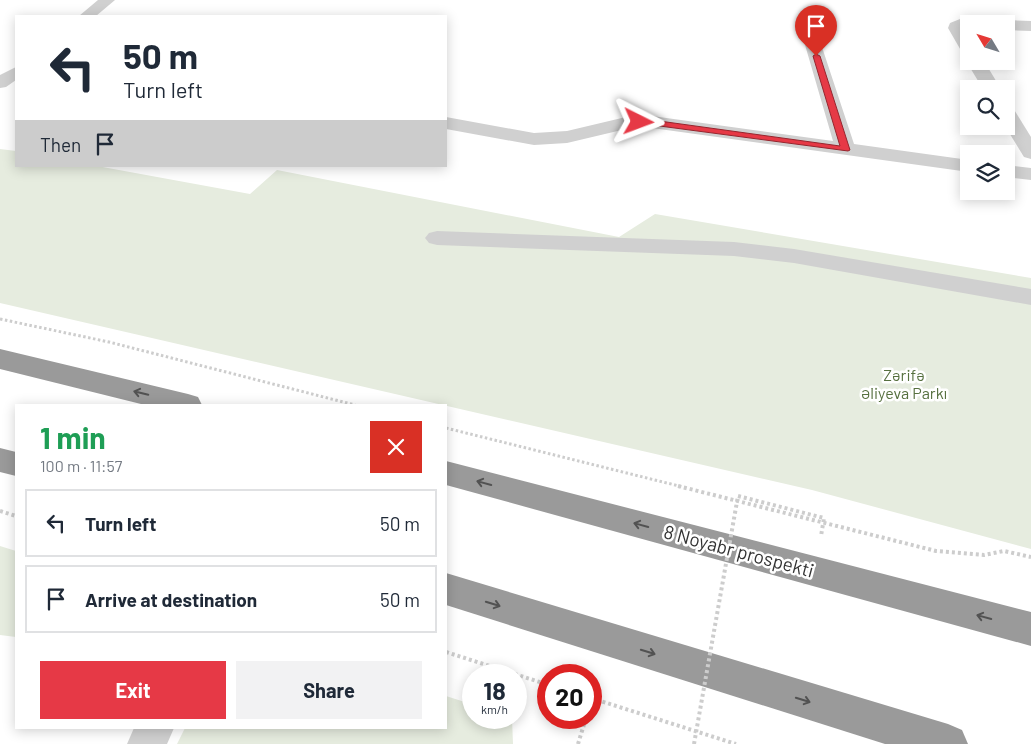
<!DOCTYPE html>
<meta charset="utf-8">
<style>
:root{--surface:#fff;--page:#f2f2f3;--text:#1f2937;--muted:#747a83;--line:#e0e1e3;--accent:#e63946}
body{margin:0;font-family:Barlow,sans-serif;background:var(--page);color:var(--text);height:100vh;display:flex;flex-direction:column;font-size:19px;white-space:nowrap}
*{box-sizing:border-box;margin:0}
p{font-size:16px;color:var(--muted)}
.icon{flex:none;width:28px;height:28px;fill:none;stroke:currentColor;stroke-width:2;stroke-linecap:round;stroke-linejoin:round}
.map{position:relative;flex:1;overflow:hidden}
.details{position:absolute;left:15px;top:404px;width:432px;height:325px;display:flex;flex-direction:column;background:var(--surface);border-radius:0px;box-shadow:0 2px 12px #0003}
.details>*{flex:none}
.hud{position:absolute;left:15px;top:15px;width:432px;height:152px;border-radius:0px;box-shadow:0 2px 12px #0003;background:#fff;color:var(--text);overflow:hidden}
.needle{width:32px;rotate:308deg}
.controls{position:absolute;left:960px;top:15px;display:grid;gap:10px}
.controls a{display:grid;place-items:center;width:55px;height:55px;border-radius:0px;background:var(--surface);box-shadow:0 2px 12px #0003;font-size:25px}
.speed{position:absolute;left:462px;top:664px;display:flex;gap:10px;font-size:25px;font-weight:700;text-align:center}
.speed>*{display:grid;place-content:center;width:65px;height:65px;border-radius:50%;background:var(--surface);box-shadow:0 2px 12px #0003;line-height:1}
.speed small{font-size:12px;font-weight:400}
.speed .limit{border:8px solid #d22;background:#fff;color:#111}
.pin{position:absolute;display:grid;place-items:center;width:42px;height:42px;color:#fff;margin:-51px -21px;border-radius:50% 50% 50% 0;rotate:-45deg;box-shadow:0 0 5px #0007}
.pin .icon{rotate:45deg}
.me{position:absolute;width:55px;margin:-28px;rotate:93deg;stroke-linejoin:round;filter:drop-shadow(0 0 4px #0008)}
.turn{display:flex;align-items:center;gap:18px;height:105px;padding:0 25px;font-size:22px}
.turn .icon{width:65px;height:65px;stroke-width:2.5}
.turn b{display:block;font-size:35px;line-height:42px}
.then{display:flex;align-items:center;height:48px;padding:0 25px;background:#0003;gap:10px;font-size:19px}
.round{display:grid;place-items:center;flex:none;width:52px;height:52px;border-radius:0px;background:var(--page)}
.head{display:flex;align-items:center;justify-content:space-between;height:85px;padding:0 25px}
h1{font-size:30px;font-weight:700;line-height:38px;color:#1e9e55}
.button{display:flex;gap:10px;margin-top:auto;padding:10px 25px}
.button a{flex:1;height:58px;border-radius:0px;background:var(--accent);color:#fff;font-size:20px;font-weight:700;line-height:58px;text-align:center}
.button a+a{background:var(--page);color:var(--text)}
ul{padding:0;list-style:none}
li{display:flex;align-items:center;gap:15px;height:68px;margin:0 10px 8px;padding:0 15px;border:2px solid var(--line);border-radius:0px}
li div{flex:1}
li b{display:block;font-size:19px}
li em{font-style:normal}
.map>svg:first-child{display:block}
.green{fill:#e6ecdf}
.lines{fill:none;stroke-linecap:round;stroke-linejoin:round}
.path-far1{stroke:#cdcdcd;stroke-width:3;stroke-dasharray:2.5 2.5;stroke-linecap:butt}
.path{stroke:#cdcdcd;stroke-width:4;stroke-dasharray:3 3;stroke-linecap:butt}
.minor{fill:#d0d0d0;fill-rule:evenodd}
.highway{fill:#9a9a9a;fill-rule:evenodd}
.path-bridge{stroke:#cdcdcd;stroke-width:4;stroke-dasharray:3 3;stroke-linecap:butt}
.oneway{stroke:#525252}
.route{fill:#e63946;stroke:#96252e}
.labels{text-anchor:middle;stroke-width:5;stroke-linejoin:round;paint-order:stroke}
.park-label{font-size:16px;fill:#56703f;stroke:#fff}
.near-street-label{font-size:19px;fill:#333;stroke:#fff}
</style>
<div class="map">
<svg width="1031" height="744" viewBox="0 0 1031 744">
<rect width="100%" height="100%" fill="#fff"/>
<g class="green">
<polygon points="0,149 16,151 16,166 97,166 250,194 277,170 619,237 655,214 1031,278 1031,549 812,490 0,303"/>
<polygon points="0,546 16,551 16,637 0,635"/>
<polygon points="446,696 474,705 474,718 512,718 513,744 177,744 185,728 446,728"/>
</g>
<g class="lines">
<g class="path-far1">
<polyline points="0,319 109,342 355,405"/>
<polyline points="446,428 683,487"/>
</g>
<g class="path">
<polyline points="678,486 936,551 984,555 1004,551 1031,557"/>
<polyline points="738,496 824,518 821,536"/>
<polyline points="0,511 16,516"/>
<polyline points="446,652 549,685"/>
<polyline points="591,698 736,744"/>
<polyline points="578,744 586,718"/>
</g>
<g class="minor">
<polygon points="98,0 115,0 96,16 79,16"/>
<polygon points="965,17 995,21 997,24 969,24 969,27 964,28 969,36 969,55 963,54 948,28 950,23"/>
<polygon points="1006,20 1031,21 1031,31 1006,30 1006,24 999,24"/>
<polygon points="811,33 817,35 819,38 854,144 969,160 969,172 652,128 626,129 567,143 534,145 446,129 446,117 534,133 567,131 626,117 652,116 833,141 803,38 805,35"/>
<polygon points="969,58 969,61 984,61 1001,89 983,89 966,61"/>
<polygon points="16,67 16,80 6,87 0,88 0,75"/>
<polygon points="1006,106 1013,108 1031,137 1031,159 1024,157 1005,126"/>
<polygon points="1006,165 1031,168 1031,180 1006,177"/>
<polygon points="437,231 734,242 794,249 1031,289 1031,305 794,263 734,256 437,245 429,243 425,238 429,233"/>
<polygon points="134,728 174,728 167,744 127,744"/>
</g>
<g class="highway">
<polygon points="0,349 188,394 198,397 202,405 145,405 0,369"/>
<polygon points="0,448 16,452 16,476 0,472"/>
<polygon points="446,461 1031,612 1031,646 446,485"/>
<polygon points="446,573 948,724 962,730 968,744 885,744 446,605"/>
</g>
<polyline class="path-bridge" points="694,744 738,496"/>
</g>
<defs><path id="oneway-shaft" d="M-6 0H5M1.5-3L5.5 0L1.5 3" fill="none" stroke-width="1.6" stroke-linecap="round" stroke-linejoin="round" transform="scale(1.25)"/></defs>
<g class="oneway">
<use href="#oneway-shaft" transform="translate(141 393) rotate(-166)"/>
<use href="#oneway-shaft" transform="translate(484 483) rotate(-165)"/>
<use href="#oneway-shaft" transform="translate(641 525) rotate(-165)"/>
<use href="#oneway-shaft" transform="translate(493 604) rotate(17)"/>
<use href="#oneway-shaft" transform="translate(984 617) rotate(-165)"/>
<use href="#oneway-shaft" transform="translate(648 652) rotate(17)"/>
<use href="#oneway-shaft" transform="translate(803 700) rotate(17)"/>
</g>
<polygon class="route" points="816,54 820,56 850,150 848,151 652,125 639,125 635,122 639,120 652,120 840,146 813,56"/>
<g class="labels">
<g class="park-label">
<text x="904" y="381">Zərifə<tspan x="904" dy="18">Əliyeva Parkı</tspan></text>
</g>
<g class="near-street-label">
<text transform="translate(739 551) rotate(15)" y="7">8 Noyabr prospekti</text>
</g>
</g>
</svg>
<div class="controls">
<a><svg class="needle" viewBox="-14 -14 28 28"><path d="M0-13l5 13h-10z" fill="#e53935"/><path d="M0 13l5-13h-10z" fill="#747a83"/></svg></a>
<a><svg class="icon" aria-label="search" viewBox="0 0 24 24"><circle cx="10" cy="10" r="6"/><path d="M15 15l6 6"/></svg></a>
<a><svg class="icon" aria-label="layers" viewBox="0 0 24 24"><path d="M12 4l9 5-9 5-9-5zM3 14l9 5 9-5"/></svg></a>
</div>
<div class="speed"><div>18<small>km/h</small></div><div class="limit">20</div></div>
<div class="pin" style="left:816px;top:56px;background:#d93025"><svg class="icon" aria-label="arrive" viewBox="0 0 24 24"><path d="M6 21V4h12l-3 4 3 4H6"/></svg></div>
<svg class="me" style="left:639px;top:122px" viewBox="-20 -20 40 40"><path d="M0-17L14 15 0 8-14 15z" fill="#e63946" stroke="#fff" stroke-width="4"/></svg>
<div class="hud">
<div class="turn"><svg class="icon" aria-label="left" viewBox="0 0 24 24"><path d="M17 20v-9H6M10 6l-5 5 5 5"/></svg><div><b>50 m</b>Turn left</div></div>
<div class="then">Then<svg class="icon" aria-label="arrive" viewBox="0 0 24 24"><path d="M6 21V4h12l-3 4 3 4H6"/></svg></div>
</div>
<section class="details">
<div class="head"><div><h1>1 min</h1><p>100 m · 11:57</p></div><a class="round" style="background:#d93025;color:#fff"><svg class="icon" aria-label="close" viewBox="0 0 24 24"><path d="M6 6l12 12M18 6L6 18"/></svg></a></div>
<ul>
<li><svg class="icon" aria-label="left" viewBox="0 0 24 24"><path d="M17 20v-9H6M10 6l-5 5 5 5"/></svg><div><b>Turn left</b></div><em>50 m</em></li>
<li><svg class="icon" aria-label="arrive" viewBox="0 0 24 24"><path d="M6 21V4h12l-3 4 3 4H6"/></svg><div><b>Arrive at destination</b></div><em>50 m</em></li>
</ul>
<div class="button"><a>Exit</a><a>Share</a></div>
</section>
</div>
